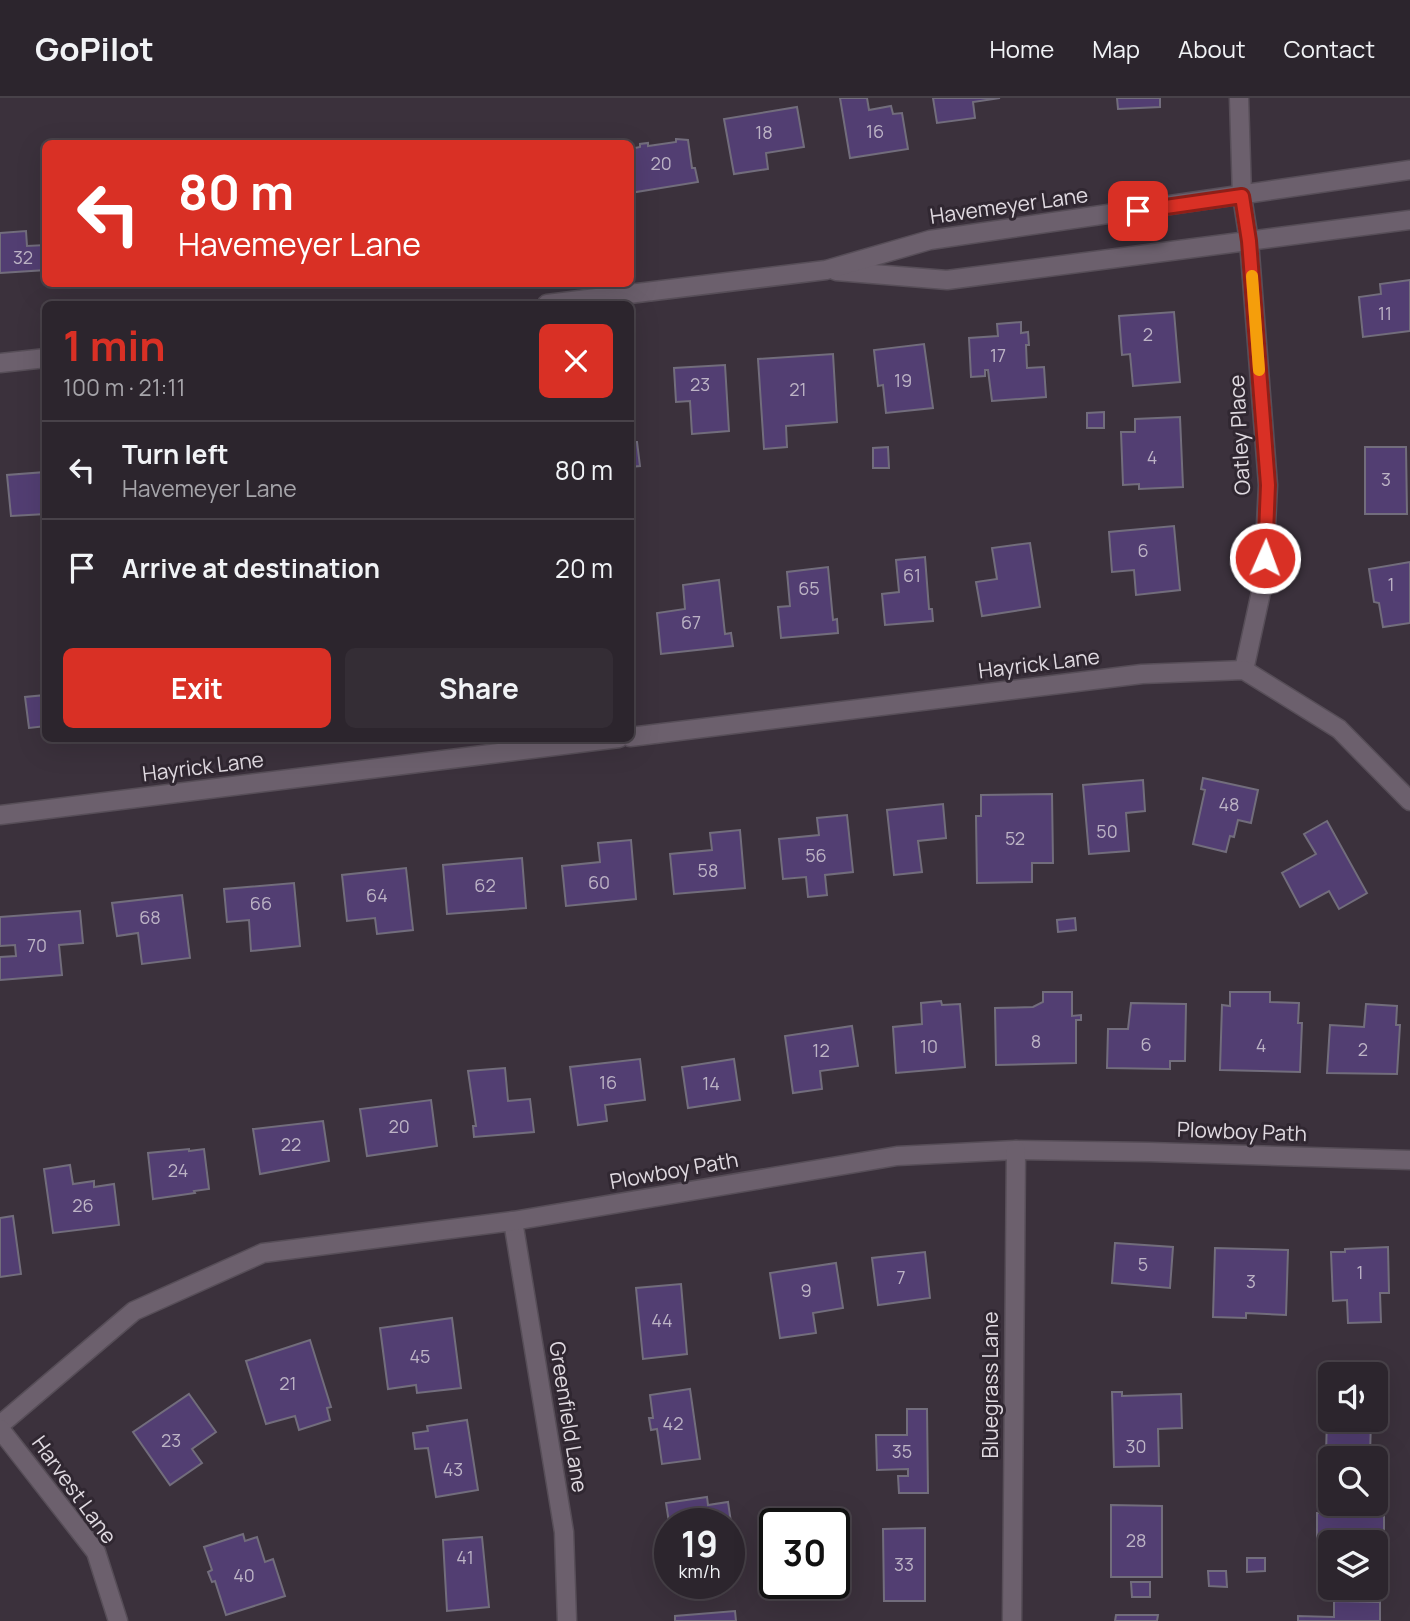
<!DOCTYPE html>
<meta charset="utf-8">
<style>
:root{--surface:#2c252d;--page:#342d35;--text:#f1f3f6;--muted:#a6a5aa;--line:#484249;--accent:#d93025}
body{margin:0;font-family:Manrope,sans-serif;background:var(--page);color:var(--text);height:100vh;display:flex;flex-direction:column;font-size:26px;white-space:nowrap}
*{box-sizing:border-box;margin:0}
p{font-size:23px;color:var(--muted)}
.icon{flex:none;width:38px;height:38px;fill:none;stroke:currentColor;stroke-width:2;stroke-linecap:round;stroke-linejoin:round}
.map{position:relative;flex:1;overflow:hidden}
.side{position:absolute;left:42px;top:203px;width:592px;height:441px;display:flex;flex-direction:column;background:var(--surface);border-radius:10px;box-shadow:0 7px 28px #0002,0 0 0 2px var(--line)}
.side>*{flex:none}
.banner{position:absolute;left:42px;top:42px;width:592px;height:147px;border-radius:10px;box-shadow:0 7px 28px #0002,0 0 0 2px var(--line);background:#d93025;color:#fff;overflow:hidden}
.tools{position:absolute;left:1318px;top:1264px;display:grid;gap:14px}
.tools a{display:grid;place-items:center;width:70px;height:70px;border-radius:10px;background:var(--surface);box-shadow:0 7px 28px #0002,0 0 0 2px var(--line);font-size:35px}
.speed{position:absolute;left:654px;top:1410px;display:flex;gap:14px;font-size:35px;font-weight:700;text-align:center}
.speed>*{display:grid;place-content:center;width:91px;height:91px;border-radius:50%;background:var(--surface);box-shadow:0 7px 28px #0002,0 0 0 2px var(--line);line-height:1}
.speed small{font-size:18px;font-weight:400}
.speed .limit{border:4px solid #111;border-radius:10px;background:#fff;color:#111}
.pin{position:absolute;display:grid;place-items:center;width:60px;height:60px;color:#fff;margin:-30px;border-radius:14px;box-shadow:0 4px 10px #0006}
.me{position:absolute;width:77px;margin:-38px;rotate:2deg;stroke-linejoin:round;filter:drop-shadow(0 0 5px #0008)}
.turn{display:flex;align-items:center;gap:24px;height:147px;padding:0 21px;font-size:32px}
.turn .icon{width:91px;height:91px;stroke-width:2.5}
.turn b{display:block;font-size:49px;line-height:60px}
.round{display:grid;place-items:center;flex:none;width:74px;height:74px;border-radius:10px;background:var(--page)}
.overview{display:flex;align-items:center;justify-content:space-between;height:119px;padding:0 21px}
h1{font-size:42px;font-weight:700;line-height:52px;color:var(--accent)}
.cta{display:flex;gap:14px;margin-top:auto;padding:14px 21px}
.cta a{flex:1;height:80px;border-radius:10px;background:var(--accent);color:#fff;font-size:28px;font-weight:700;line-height:80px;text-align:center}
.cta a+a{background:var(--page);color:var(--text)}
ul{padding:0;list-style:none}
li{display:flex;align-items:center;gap:21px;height:98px;padding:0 21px;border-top:2px solid var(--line)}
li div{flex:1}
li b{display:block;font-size:26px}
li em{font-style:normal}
header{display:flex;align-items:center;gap:42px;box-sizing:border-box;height:98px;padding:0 35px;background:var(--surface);border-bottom:2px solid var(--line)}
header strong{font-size:33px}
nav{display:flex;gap:38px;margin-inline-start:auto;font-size:24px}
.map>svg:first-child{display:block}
.building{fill:#523e72;stroke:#726d7c;stroke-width:2}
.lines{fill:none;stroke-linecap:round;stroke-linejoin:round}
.minor-casing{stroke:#574e58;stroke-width:21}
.tertiary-casing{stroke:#574e58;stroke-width:21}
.minor{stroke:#6c606d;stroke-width:18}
.tertiary{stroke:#6c606d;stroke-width:18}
.route-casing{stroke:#8d1f18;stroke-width:18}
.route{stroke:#d93025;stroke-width:12}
.slow{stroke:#f59e0b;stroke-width:12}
.labels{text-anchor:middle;stroke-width:6;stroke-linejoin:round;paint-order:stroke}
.number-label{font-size:18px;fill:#bcb3c5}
.street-label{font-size:21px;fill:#e0dae1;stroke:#302731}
</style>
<header>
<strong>GoPilot</strong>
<nav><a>Home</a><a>Map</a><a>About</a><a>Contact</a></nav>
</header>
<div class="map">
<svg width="1410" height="1523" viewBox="0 0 1410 1523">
<rect width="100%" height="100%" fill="#3b313c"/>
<g class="building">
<polygon points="840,0 867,0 869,12 891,8 893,16 902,15 908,51 850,60"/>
<polygon points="933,0 1000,0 973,4 975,20 937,25"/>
<polygon points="1117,0 1160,0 1160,9 1118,11"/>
<polygon points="797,9 804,49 766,55 768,71 734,76 724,21"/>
<polygon points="676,41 688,42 692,70 695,70 698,84 630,95 630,62 632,61 630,51 640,49 640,46 648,45 648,48 676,44"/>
<polygon points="26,133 27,148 46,147 46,172 0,175 0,135"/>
<polygon points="1410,182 1410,233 1363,239 1359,199 1381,196 1380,186"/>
<polygon points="1174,214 1180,284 1133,288 1130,256 1122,257 1119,218"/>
<polygon points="1021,224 1021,235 1028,234 1029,247 1026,247 1027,270 1044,269 1046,299 992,303 988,272 985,272 985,278 971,279 969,240 998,238 997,226"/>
<polygon points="924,246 933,310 886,315 883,287 878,288 874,252"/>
<polygon points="833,256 837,324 786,328 787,349 764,351 758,261"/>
<polygon points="725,267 729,333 692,336 690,303 676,304 674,270"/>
<polygon points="1104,314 1104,330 1087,330 1087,315"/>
<polygon points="1180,319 1183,389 1139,391 1139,386 1123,387 1121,334 1135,334 1135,321"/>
<polygon points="630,344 637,344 640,368 630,369"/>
<polygon points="888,349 889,370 873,370 873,350"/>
<polygon points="1365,349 1406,349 1407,416 1365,416"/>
<polygon points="43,354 46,354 46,416 11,418 7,377 45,374"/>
<polygon points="1174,428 1180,492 1136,497 1134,472 1112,474 1109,434"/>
<polygon points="1030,445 1040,509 982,518 976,484 997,481 992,450"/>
<polygon points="925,459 929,511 932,511 933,523 885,527 882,496 899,494 896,462"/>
<polygon points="1410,464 1410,525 1383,529 1379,505 1374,504 1369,471"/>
<polygon points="828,469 833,522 837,521 838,535 781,540 778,509 790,508 787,474"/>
<polygon points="719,482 725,536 731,535 733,548 661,556 657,515 685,511 683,487"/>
<polygon points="46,562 46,628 29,630 25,599 45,597 41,563"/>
<polygon points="1203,680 1258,692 1251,725 1238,722 1234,739 1230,738 1226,754 1193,746 1205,692 1201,691"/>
<polygon points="1143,682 1145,713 1126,715 1129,753 1089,756 1083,687"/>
<polygon points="1052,696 1053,765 1032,765 1032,784 977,785 976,718 981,718 981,697"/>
<polygon points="943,706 946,740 918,743 922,774 894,777 887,712"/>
<polygon points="847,717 853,774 825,777 827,797 808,799 806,779 783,781 779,741 819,737 817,720"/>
<polygon points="1327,723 1367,795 1339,811 1329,793 1300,809 1282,775 1316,756 1304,736"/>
<polygon points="740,732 745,790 674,796 670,756 712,752 710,735"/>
<polygon points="631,742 636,801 566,808 562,768 600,764 598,745"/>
<polygon points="522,760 526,810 447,816 443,767"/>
<polygon points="406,770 413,832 377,836 375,820 347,823 342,777"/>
<polygon points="294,785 300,848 251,853 249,822 227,824 224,791"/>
<polygon points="182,797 190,860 142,866 138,835 117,838 112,805"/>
<polygon points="80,813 83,845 59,847 62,877 0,882 0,859 16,858 15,847 0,848 0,819"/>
<polygon points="1075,820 1076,832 1058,834 1057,822"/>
<polygon points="1043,894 1072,894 1072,918 1081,917 1081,922 1076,922 1076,965 996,967 995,910 1033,909 1043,904"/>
<polygon points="1230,894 1270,894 1270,904 1299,905 1298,925 1302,925 1300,974 1220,972 1222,907 1230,908"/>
<polygon points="941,903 942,907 960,906 965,969 896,975 893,929 922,926 921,905"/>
<polygon points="1131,905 1186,906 1185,963 1170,963 1170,971 1107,970 1108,931 1128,931"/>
<polygon points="1366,906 1397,908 1396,927 1400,927 1397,976 1327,975 1330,927 1364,929"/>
<polygon points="852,928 858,968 820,973 822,991 793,995 785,938"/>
<polygon points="640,961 645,1002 605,1007 607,1023 578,1027 570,969"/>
<polygon points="734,961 740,1002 688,1010 682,969"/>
<polygon points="505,970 508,1003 530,1001 534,1034 474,1039 473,1028 476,1028 468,973"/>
<polygon points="431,1002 437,1048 367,1058 360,1011"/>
<polygon points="323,1023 329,1063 260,1076 253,1031"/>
<polygon points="189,1051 189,1053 204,1051 209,1091 194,1093 195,1095 153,1101 148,1055"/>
<polygon points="70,1067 73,1086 94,1083 94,1089 114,1086 119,1127 53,1135 44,1071"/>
<polygon points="13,1118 21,1176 0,1179 0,1120"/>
<polygon points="1115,1145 1173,1149 1170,1190 1112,1185"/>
<polygon points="1388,1149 1389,1195 1380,1195 1381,1224 1348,1225 1347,1202 1333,1203 1331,1154 1345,1154 1345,1151"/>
<polygon points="1215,1150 1288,1152 1286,1217 1246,1215 1246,1220 1213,1219"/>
<polygon points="925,1154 930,1200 878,1207 872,1160"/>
<polygon points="836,1165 843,1210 813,1215 816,1235 780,1240 770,1175"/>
<polygon points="681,1186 687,1256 643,1261 636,1190"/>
<polygon points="452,1220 461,1290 417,1295 416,1287 388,1291 380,1230"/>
<polygon points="310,1242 331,1309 327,1310 330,1322 299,1332 295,1318 266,1326 246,1263"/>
<polygon points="1357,1274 1376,1274 1376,1285 1388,1285 1387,1317 1376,1317 1376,1276 1357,1276"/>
<polygon points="1328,1285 1330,1285 1330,1321 1371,1321 1370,1358 1326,1356"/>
<polygon points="690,1291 700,1361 662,1366 657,1331 651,1332 649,1320 653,1320 650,1297"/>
<polygon points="1112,1294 1122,1294 1122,1298 1181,1296 1182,1330 1158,1331 1159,1368 1114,1369"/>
<polygon points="189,1296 216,1334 192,1351 202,1365 170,1387 133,1334"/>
<polygon points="907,1311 927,1311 928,1395 899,1395 898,1378 908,1378 908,1371 877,1372 876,1337 907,1337"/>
<polygon points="467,1322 478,1392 436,1399 428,1350 415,1351 413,1335 428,1333 427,1328"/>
<polygon points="707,1399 708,1407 728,1404 732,1431 730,1431 730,1426 670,1426 670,1431 666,1405"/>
<polygon points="1111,1407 1162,1408 1162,1479 1111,1479"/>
<polygon points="1374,1410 1384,1410 1384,1475 1376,1475 1376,1444 1317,1446 1317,1415 1373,1415"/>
<polygon points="925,1430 925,1503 884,1503 883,1431"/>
<polygon points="670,1432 670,1446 670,1442 662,1443 660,1433"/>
<polygon points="243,1436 245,1443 257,1439 265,1464 273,1461 285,1498 226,1517 215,1483 212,1484 208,1474 212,1472 204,1449"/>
<polygon points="482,1439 489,1509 447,1513 443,1442"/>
<polygon points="1247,1460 1265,1460 1265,1473 1247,1474"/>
<polygon points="1208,1473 1226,1473 1227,1489 1209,1488"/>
<polygon points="1131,1484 1150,1484 1150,1499 1132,1499"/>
<polygon points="1334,1503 1380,1504 1380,1523 1298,1523 1298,1518 1334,1519"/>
<polygon points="735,1513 736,1523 675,1523 675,1518"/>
<polygon points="1116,1517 1158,1517 1157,1523 1115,1523"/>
</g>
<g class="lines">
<g class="minor-casing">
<g id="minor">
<polyline points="1239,0 1242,98 1249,143 1268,387 1263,485 1244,572"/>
<polyline points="630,639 1142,576 1244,572 1339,631 1410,703"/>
<polyline points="0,717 619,640"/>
<polyline points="513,1123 564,1434 567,1523"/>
<polyline points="0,1327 134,1213 263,1155 513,1123 897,1058 1016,1052 1149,1054 1410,1062"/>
<polyline points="0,1331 96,1454 118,1523"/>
<polyline points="1012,1523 1016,1052"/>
</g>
</g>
<g class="tertiary-casing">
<g id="tertiary">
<polyline points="836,173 947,182 1410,122"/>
<polyline points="547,206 826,172 930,142 1410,72"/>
<polyline points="0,265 46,260"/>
</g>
</g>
<use href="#minor" class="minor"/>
<use href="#tertiary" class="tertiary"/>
</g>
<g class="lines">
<g class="route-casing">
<polyline id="route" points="1138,113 1242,98 1249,143 1268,387 1265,460"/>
</g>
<use href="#route" class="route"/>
<polyline class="slow" points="1252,178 1259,272"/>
</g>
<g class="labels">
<g class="number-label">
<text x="875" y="40">16</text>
<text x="764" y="41">18</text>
<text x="661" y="72">20</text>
<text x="23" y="166">32</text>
<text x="1385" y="222">11</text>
<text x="1148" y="243">2</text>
<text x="998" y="264">17</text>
<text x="903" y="289">19</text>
<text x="700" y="293">23</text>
<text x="798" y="298">21</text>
<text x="1152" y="366">4</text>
<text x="1386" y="388">3</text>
<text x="1143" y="459">6</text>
<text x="912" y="484">61</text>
<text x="1391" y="493">1</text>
<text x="809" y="497">65</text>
<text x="691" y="531">67</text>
<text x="1229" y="713">48</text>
<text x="1107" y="740">50</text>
<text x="1015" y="747">52</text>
<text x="816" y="764">56</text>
<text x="708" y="779">58</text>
<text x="599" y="791">60</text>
<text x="485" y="794">62</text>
<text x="377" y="804">64</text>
<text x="261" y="812">66</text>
<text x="150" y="826">68</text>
<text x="37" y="854">70</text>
<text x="1036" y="950">8</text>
<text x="1146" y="953">6</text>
<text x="1261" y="954">4</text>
<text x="929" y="955">10</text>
<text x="1363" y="958">2</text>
<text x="821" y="959">12</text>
<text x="608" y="991">16</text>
<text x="711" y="992">14</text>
<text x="399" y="1035">20</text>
<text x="291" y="1053">22</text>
<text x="178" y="1079">24</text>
<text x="83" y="1114">26</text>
<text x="1143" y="1173">5</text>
<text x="1360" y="1181">1</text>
<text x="901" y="1186">7</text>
<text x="1251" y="1190">3</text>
<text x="806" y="1199">9</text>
<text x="662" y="1229">44</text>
<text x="420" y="1265">45</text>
<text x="288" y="1292">21</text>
<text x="673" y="1332">42</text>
<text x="171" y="1349">23</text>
<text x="1136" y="1355">30</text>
<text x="902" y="1360">35</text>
<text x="453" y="1378">43</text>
<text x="1136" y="1449">28</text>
<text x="465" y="1466">41</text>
<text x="904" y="1473">33</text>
<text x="244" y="1484">40</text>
</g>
<g class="street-label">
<text transform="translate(1009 108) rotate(-8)" y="7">Havemeyer Lane</text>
<text transform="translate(1240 337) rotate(-93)" y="7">Oatley Place</text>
<text transform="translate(1039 566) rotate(-7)" y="7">Hayrick Lane</text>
<text transform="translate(203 669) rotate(-7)" y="7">Hayrick Lane</text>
<text transform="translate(1242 1034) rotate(2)" y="7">Plowboy Path</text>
<text transform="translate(674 1073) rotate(-10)" y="7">Plowboy Path</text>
<text transform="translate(991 1287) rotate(-90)" y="7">Bluegrass Lane</text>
<text transform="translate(568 1319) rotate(81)" y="7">Greenfield Lane</text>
<text transform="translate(74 1392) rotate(54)" y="7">Harvest Lane</text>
</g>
</g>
</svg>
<div class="tools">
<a><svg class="icon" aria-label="sound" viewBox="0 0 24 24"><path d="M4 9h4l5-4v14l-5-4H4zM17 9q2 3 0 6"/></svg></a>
<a><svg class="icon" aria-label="search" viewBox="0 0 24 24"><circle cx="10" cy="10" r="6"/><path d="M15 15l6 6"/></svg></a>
<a><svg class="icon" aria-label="layers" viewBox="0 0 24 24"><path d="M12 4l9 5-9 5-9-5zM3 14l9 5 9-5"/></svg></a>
</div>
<div class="speed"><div>19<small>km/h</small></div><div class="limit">30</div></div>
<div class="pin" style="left:1138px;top:113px;background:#d93025"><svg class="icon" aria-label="arrive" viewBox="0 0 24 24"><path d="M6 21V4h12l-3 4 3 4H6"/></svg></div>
<svg class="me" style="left:1265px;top:460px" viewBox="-20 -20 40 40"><circle r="17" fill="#d93025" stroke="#fff" stroke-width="3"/><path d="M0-11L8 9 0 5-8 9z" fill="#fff"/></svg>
<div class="banner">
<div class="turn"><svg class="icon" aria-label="left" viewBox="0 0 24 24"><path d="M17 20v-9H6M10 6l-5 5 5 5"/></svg><div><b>80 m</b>Havemeyer Lane</div></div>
</div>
<section class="side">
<div class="overview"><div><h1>1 min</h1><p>100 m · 21:11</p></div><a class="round" style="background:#d93025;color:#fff"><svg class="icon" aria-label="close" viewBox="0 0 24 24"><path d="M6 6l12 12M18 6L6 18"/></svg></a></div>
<ul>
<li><svg class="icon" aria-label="left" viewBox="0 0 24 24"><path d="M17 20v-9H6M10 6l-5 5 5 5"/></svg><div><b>Turn left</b><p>Havemeyer Lane</p></div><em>80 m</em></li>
<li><svg class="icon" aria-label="arrive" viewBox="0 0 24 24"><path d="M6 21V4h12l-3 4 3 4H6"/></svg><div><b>Arrive at destination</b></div><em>20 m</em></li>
</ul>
<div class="cta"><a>Exit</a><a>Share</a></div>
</section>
</div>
